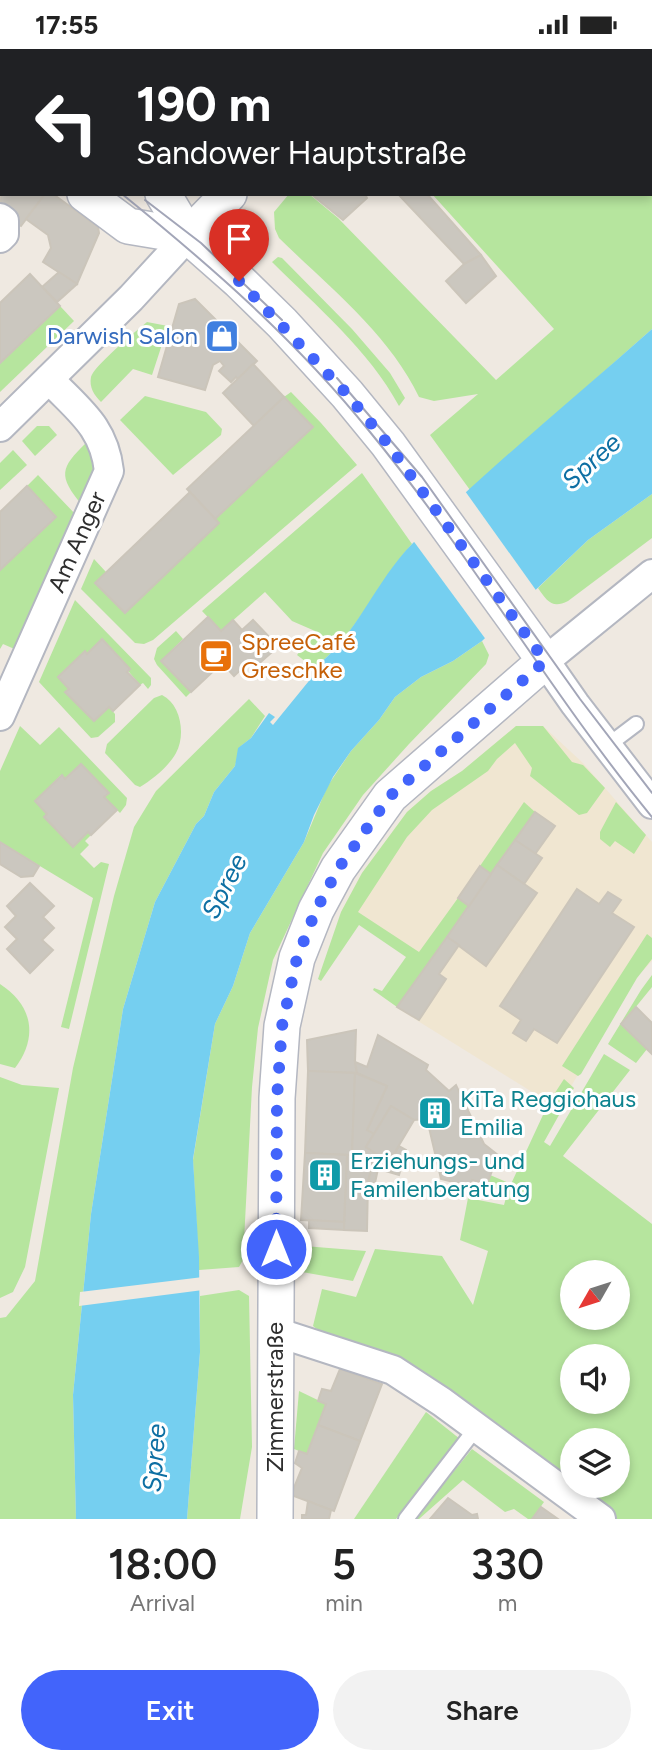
<!DOCTYPE html>
<meta charset="utf-8">
<style>
:root{--surface:#fff;--page:#f2f2f2;--text:#222;--muted:#767676;--accent:#4264fb}
body{margin:0;font-family:Figtree,sans-serif;background:var(--page);color:var(--text);height:100vh;display:flex;flex-direction:column;font-size:26px;white-space:nowrap}
*{box-sizing:border-box;margin:0}
p{font-size:23px;color:var(--muted)}
.icon{flex:none;width:38px;height:38px;fill:none;stroke:currentColor;stroke-width:2;stroke-linecap:round;stroke-linejoin:round}
.map{position:relative;height:1470px;overflow:hidden}
.details{display:flex;flex-direction:column;background:var(--surface);flex:1}
.details>*{flex:none}
.guide{position:absolute;left:0px;top:0px;width:653px;height:147px;box-shadow:0 4px 10px #0003;background:#202124;color:#fff;overflow:hidden}
.needle{width:46px;rotate:231deg}
.controls{position:absolute;left:560px;top:1211px;display:grid;gap:14px}
.controls a{display:grid;place-items:center;width:70px;height:70px;border-radius:50%;background:var(--surface);box-shadow:0 4px 10px #0003;font-size:35px}
.pin{position:absolute;display:grid;place-items:center;width:60px;height:60px;color:#fff;margin:-72px -30px;border-radius:50% 50% 50% 0;rotate:-45deg;box-shadow:0 0 7px #0007}
.pin .icon{rotate:45deg}
.me{position:absolute;width:77px;margin:-38px;rotate:0deg;stroke-linejoin:round;filter:drop-shadow(0 0 5px #0008)}
.turn{display:flex;align-items:center;gap:24px;height:147px;padding:0 21px;font-size:32px}
.turn .icon{width:91px;height:91px;stroke-width:2.5}
.turn b{display:block;font-size:49px;line-height:60px}
.eta{display:flex;justify-content:space-evenly;align-items:center;height:119px;text-align:center}
.eta b{font-size:42px;font-weight:600;line-height:49px}
.cta{display:flex;gap:14px;margin-top:auto;padding:14px 21px}
.cta a{flex:1;height:80px;border-radius:42px;background:var(--accent);color:#fff;font-size:28px;font-weight:600;line-height:80px;text-align:center}
.cta a+a{background:var(--page);color:var(--text)}
.status{display:flex;justify-content:space-between;align-items:center;height:49px;padding:0 35px;background:var(--surface);direction:ltr}
.status svg{height:19px;fill:currentColor}
.map>svg:first-child{display:block}
.education{fill:#f0e6d1}
.green{fill:#b6e59e;fill-rule:evenodd}
.water{fill:#75cff0}
.pier{fill:#efe9e1}
.building{fill:#cbc7bf;stroke:#cbc5ba;stroke-width:2}
.lines{fill:none;stroke-linecap:round;stroke-linejoin:round}
.service-casing{stroke:#b4b7c1;stroke-width:18}
.minor-casing{stroke:#b4b7c1;stroke-width:32}
.tertiary-casing{stroke:#b4b7c1;stroke-width:38}
.service{stroke:#fff;stroke-width:14}
.minor{stroke:#fff;stroke-width:28}
.tertiary{stroke:#fff;stroke-width:35}
.tram{stroke:#a3a6b8;stroke-width:2}
.route{stroke:#4264fb;stroke-width:12;stroke-dasharray:0 21.6}
.labels{text-anchor:middle;stroke-width:6;stroke-linejoin:round;paint-order:stroke}
.shop-label{font-size:24px;fill:#366cbe;stroke:#fff;text-anchor:end}
.street-label{font-size:24px;fill:#2e2e2e;stroke:#fff}
.food-label{font-size:24px;fill:#c56008;stroke:#fff;text-anchor:start}
.culture-label{font-size:24px;fill:#0d838f;stroke:#fff;text-anchor:start}
.water-label{font-size:26px;font-style:italic;fill:#0d6fa3;stroke:#fff}
</style>
<div class="status"><b>17:55</b><svg viewBox="0 0 49 12"><path d="M0 12V9h3v3zM5 12V6h3v6zM10 12V3h3v9zM15 12V0h3v12zM26 1h20v11H26zM47 4h2v5h-2z"/></svg></div>
<div class="map">
<svg width="652" height="1470" viewBox="0 0 652 1470">
<rect width="100%" height="100%" fill="#efe9e1"/>
<polygon class="education" points="516,677 543,677 584,715 652,793 652,912 636,929 558,1059 397,959 425,917 341,863 362,824 407,763 431,742 462,722"/>
<g class="green">
<path d="M395 0H652V280L470 441 430 386 478 345 434 352 419 348C389 285 329 238 279 189L275 180 274 163 289 145H309L338 169 496 331 554 280 432 145H651V2H394Z"/>
<path d="M278 208 282 209 352 280 390 324 405 349 399 357C369 301 316 257 272 213Z"/>
<polygon points="60,257 74,272 0,343 0,314"/>
<path d="M147 273 168 277 152 326 133 320 101 353C94 346 89 338 91 328 94 317 136 282 147 273Z"/>
<polygon points="291,343 321,374 357,416 153,591 144,595 135,594 81,540 94,510 106,523 96,534 125,564 215,470 313,378 284,348"/>
<polygon points="145,347 206,363 222,380 221,386 173,426 120,371"/>
<polygon points="37,377 49,377 57,386 35,407 22,392"/>
<path d="M86 394C102 421 94 429 82 456 58 427 60 419 86 394Z"/>
<polygon points="13,401 27,416 0,441 0,414"/>
<path d="M362 424 412 495C378 532 355 589 314 619L297 606 315 582 292 572 265 543 221 582 202 562Z"/>
<polygon points="38,426 77,467 19,602 3,595 0,600 0,521 56,468 27,437"/>
<path d="M652 445V489L568 552C552 560 547 552 538 539L588 491Z"/>
<polygon points="75,551 151,629 151,636 148,640 143,634 140,636 102,591 87,605 84,603 58,628 69,640 66,643 94,672 109,658 115,665 115,673 98,688 91,689 39,633"/>
<polygon points="176,582 183,590 161,612 191,643 186,648 157,616 154,610 157,599"/>
<polygon points="482,592 489,606 486,615 409,695 363,746 323,804 273,911 258,979 252,1038 243,1211 239,1218 199,1221 193,1111 215,975 233,937 250,884 304,793 327,738 351,702 379,671 395,648 421,628 453,612"/>
<path d="M162 646C181 655 186 686 176 704 169 717 152 731 140 738L135 736 105 704 107 695 154 649Z"/>
<polygon points="249,650 265,667 251,689 241,697 235,717 214,743 204,767 196,775 155,853 123,960 91,1165 73,1346 76,1470 0,1470 0,1269 6,1268 35,1232 73,1019 114,847 134,778 156,742"/>
<polygon points="20,677 40,696 59,678 127,749 126,756 120,764 104,748 108,743 81,715 65,730 61,726 35,752 47,765 44,768 72,797 88,783 91,786 85,792 89,796 80,805 94,819 101,813 109,815 69,980 61,978 93,849 0,793 0,722"/>
<polygon points="516,677 543,677 572,713 583,716 605,739 587,764 579,766 530,727 532,719 515,694 497,710 488,722 432,761 407,788 358,863 419,903 458,849 469,857 397,958 373,941 374,939 382,942 406,908 359,876 321,932 318,930 341,863 362,824 407,763 431,742 462,722"/>
<polygon points="524,753 535,763 491,825 480,817"/>
<polygon points="616,753 646,786 634,805 615,792 610,798 600,790 600,783"/>
<polygon points="647,885 652,889 652,910 637,929 581,1025 578,1027 562,1017"/>
<polygon points="652,926 652,938 622,975 647,1000 636,1014 608,995 641,941"/>
<path d="M0 935C32 956 39 987 15 1019L0 1015Z"/>
<path d="M604 1005 630 1021 563 1107 652 1175V1470H617L398 1309 318 1281 313 1277 322 1240 356 1248 375 1200 442 1207 473 1256 488 1202 460 1191 468 1149 504 1156 507 1145 487 1135 490 1126 511 1135 549 1053 564 1030 574 1039 544 1093 550 1097ZM572 1223H618V1269H572ZM572 1307H618V1353H572ZM572 1391H618V1437H572Z"/>
<polygon points="0,1028 22,1036 59,1039 25,1218 13,1243 0,1249"/>
<polygon points="304,1197 366,1202 353,1232 302,1223"/>
<polygon points="239,1241 249,1247 252,1398 240,1470 187,1470 200,1303 200,1247"/>
<polygon points="299,1342 326,1355 307,1405 294,1400"/>
<polygon points="426,1363 460,1390 396,1470 354,1470"/>
<polygon points="472,1400 544,1453 532,1470 528,1470 514,1460 505,1463 463,1431 419,1470 415,1470"/>
</g>
<path class="water" d="M652 280V445L588 491 482 592 453 612 421 628 395 648 379 671 351 702 333 728 314 766 304 793 250 884 233 937 215 975 193 1110 199 1208 200 1303 187 1470H76L73 1346 91 1165 123 960 155 853 196 775 204 767 214 743 235 717 238 699 251 689 269 664 275 668 270 673 273 676 317 622 314 619C357 587 375 532 413 494 488 419 572 351 652 280Z"/>
<g class="pier">
<polygon points="465,442 538,544 487,592 412,490"/>
<polygon points="203,1228 203,1241 79,1257 80,1243"/>
</g>
<g class="building">
<polygon points="39,0 92,0 38,2"/>
<polygon points="2,140 2,145 45,145 21,177 9,169 0,157"/>
<polygon points="45,145 53,145 98,178 99,184 77,235 43,213 51,199 48,186 26,170"/>
<polygon points="311,145 365,145 367,149 343,171"/>
<polygon points="398,145 427,145 481,206 464,215"/>
<polygon points="481,206 496,227 466,254 446,232 464,215"/>
<polygon points="59,223 77,235 57,253 42,238"/>
<polygon points="30,225 60,257 0,314 0,254"/>
<polygon points="195,250 257,312 238,330 236,328 231,333 219,322 224,317 220,312 213,316 205,341 158,328 179,255"/>
<polygon points="253,315 284,348 254,377 223,344"/>
<polygon points="284,348 313,378 215,470 187,440"/>
<polygon points="27,437 56,468 0,521 0,463"/>
<polygon points="190,443 219,474 125,564 95,534"/>
<polygon points="208,568 221,582 233,571 242,581 253,571 272,591 272,603 255,618 250,612 234,627 222,614 191,643 161,612"/>
<polygon points="102,590 130,620 127,623 140,636 113,662 109,658 94,672 65,643 69,640 58,628 85,602 87,605"/>
<polygon points="81,715 109,744 104,748 117,761 91,786 88,783 73,798 44,768 47,765 35,752 62,726 65,730"/>
<polygon points="535,763 555,777 535,805 515,791"/>
<polygon points="515,791 542,809 524,835 497,816"/>
<polygon points="0,793 39,817 33,827 21,828 0,815"/>
<polygon points="497,816 537,844 486,917 447,888"/>
<polygon points="480,817 491,825 469,857 458,849"/>
<polygon points="30,834 54,857 43,868 54,879 42,891 53,901 30,924 7,900 17,890 5,878 16,867 7,857"/>
<polygon points="577,840 599,855 608,843 621,851 612,864 634,878 557,994 534,980 526,992 513,984 521,971 500,957"/>
<polygon points="447,888 459,896 439,925 446,930 419,971 397,958"/>
<polygon points="636,958 652,974 652,1005 621,975"/>
<polygon points="356,981 355,1013 357,1024 308,1022 307,991"/>
<polygon points="378,986 428,1016 426,1021 449,1042 456,1036 484,1095 498,1106 487,1135 472,1131 470,1137 441,1130 427,1070 414,1071 391,1057 374,1085 367,1081 387,1037 357,1024 355,1013 367,1018"/>
<polygon points="308,1022 355,1024 352,1106 305,1104"/>
<polygon points="355,1024 387,1037 367,1081 374,1085 366,1098 389,1113 399,1097 406,1101 399,1126 372,1118 368,1133 367,1182 344,1181 347,1106 352,1106"/>
<polygon points="391,1057 414,1071 389,1113 366,1098"/>
<polygon points="305,1104 347,1106 344,1173 301,1171"/>
<polygon points="372,1118 378,1120 375,1134 368,1133"/>
<polygon points="309,1171 344,1173 344,1181 309,1179"/>
<polygon points="340,1320 382,1335 360,1392 318,1376 326,1355 318,1352 322,1340 331,1342"/>
<polygon points="318,1376 360,1392 334,1462 291,1446 302,1419 295,1414 299,1402 307,1405"/>
<polygon points="448,1449 472,1466 477,1465 478,1470 430,1470"/>
<polygon points="308,1452 331,1461 329,1470 302,1470 302,1466 306,1466"/>
<polygon points="541,1458 558,1470 532,1470"/>
</g>
<g class="lines">
<g class="service-casing">
<g id="service">
<polyline points="607,697 636,675"/>
<polyline points="406,1470 477,1378"/>
</g>
</g>
<g class="minor-casing">
<g id="minor">
<polyline points="0,169 4,172 4,185 0,189"/>
<polyline points="0,378 131,249 188,187"/>
<polyline points="652,525 545,612 575,655 652,755"/>
<path d="M0 667 109 422C104 377 78 361 49 330"/>
<polyline points="276,1283 393,1321 442,1353 601,1470"/>
</g>
</g>
<g class="tertiary-casing">
<g id="tertiary">
<polyline points="337,2 339,0"/>
<polyline points="0,12 2,13"/>
<polyline points="0,84 2,85"/>
<polyline points="85,145 128,177 188,187"/>
<polyline points="163,145 188,187 239,232 282,274 347,345 388,395 545,612 390,747 338,820 316,861 297,909 282,977 277,1049 275,1470"/>
<polyline points="188,187 229,145"/>
</g>
</g>
<use href="#service" class="service"/>
<use href="#minor" class="minor"/>
<use href="#tertiary" class="tertiary"/>
<g class="tram">
<polyline points="0,40 2,41"/>
<polyline points="0,53 2,54"/>
<path d="M122 145C212 218 297 292 370 383 471 506 551 645 652 768"/>
<polyline points="145,151 201,194 282,271"/>
<polyline points="337,329 422,428 580,650 652,744"/>
</g>
</g>
<g class="lines">
<polyline class="route" points="239,232 347,345 388,395 545,612 390,747 338,820 316,861 297,909 282,977 277,1049 276,1200"/>
</g>
<defs>
<g id="shop-square" transform="scale(1.75)"><rect x="-9" y="-9" width="18" height="18" rx="4" fill="#3f7fe0" stroke="#fff"/><path d="M-5-2.5h2.3a2.7 3.5 0 0 1 5.4 0H5L5.5 6h-11ZM-1.5-2.5h3a1.5 2.3 0 0 0-3 0Z" fill="#fff"/></g>
<g id="cafe-square" transform="scale(1.75)"><rect x="-9" y="-9" width="18" height="18" rx="4" fill="#e8710a" stroke="#fff"/><path d="M-5.5-4.5H6V0H3Q3 3.5 0 3.5H-2.5Q-5.5 3.5-5.5 0ZM3-3.2v2h1.7v-2ZM-6 4.5H4V6H-6Z" fill="#fff"/></g>
<g id="building-square" transform="scale(1.75)"><rect x="-9" y="-9" width="18" height="18" rx="4" fill="#0f9aa8" stroke="#fff"/><path d="M-4-6H4V6H1V3H-1V6H-4ZM-2.5-4.3h1.7v1.8h-1.7ZM.8-4.3h1.7v1.8H.8ZM-2.5-1h1.7V.8h-1.7ZM.8-1h1.7V.8H.8Z" fill="#fff"/></g>
</defs>
<g fill-rule="evenodd">
<use href="#shop-square" x="222" y="287"/>
<use href="#cafe-square" x="216" y="607"/>
<use href="#building-square" x="435" y="1064"/>
<use href="#building-square" x="325" y="1126"/>
</g>
<g class="labels">
<g class="shop-label">
<text x="198" y="295">Darwish Salon</text>
</g>
<g class="street-label">
<text transform="translate(77 493) rotate(-66)" y="8">Am Anger</text>
<text transform="translate(275 1348) rotate(-90)" y="8">Zimmerstraße</text>
</g>
<g class="food-label">
<text x="241" y="601">SpreeCafé<tspan x="241" dy="28">Greschke</tspan></text>
</g>
<g class="culture-label">
<text x="460" y="1058">KiTa Reggiohaus<tspan x="460" dy="28">Emilia</tspan></text>
<text x="350" y="1120">Erziehungs- und<tspan x="350" dy="28">Familenberatung</tspan></text>
</g>
<g class="water-label">
<text transform="translate(591 412) rotate(-42)" y="9">Spree</text>
<text transform="translate(224 837) rotate(-63)" y="9">Spree</text>
<text transform="translate(154 1409) rotate(-86)" y="9">Spree</text>
</g>
</g>
</svg>
<div class="controls">
<a><svg class="needle" viewBox="-14 -14 28 28"><path d="M0-13l5 13h-10z" fill="#e53935"/><path d="M0 13l5-13h-10z" fill="#767676"/></svg></a>
<a><svg class="icon" aria-label="sound" viewBox="0 0 24 24"><path d="M4 9h4l5-4v14l-5-4H4zM17 9q2 3 0 6"/></svg></a>
<a><svg class="icon" aria-label="layers" viewBox="0 0 24 24"><path d="M12 4l9 5-9 5-9-5zM3 14l9 5 9-5"/></svg></a>
</div>
<div class="pin" style="left:239px;top:232px;background:#d93025"><svg class="icon" aria-label="arrive" viewBox="0 0 24 24"><path d="M6 21V4h12l-3 4 3 4H6"/></svg></div>
<svg class="me" style="left:276px;top:1200px" viewBox="-20 -20 40 40"><circle r="17" fill="#4264fb" stroke="#fff" stroke-width="3"/><path d="M0-11L8 9 0 5-8 9z" fill="#fff"/></svg>
<div class="guide">
<div class="turn"><svg class="icon" aria-label="left" viewBox="0 0 24 24"><path d="M17 20v-9H6M10 6l-5 5 5 5"/></svg><div><b>190 m</b>Sandower Hauptstraße</div></div>
</div>
</div>
<section class="details">
<div class="eta">
<div><b>18:00</b><p>Arrival</p></div>
<div><b>5</b><p>min</p></div>
<div><b>330</b><p>m</p></div>
</div>
<div class="cta"><a>Exit</a><a>Share</a></div>
</section>
